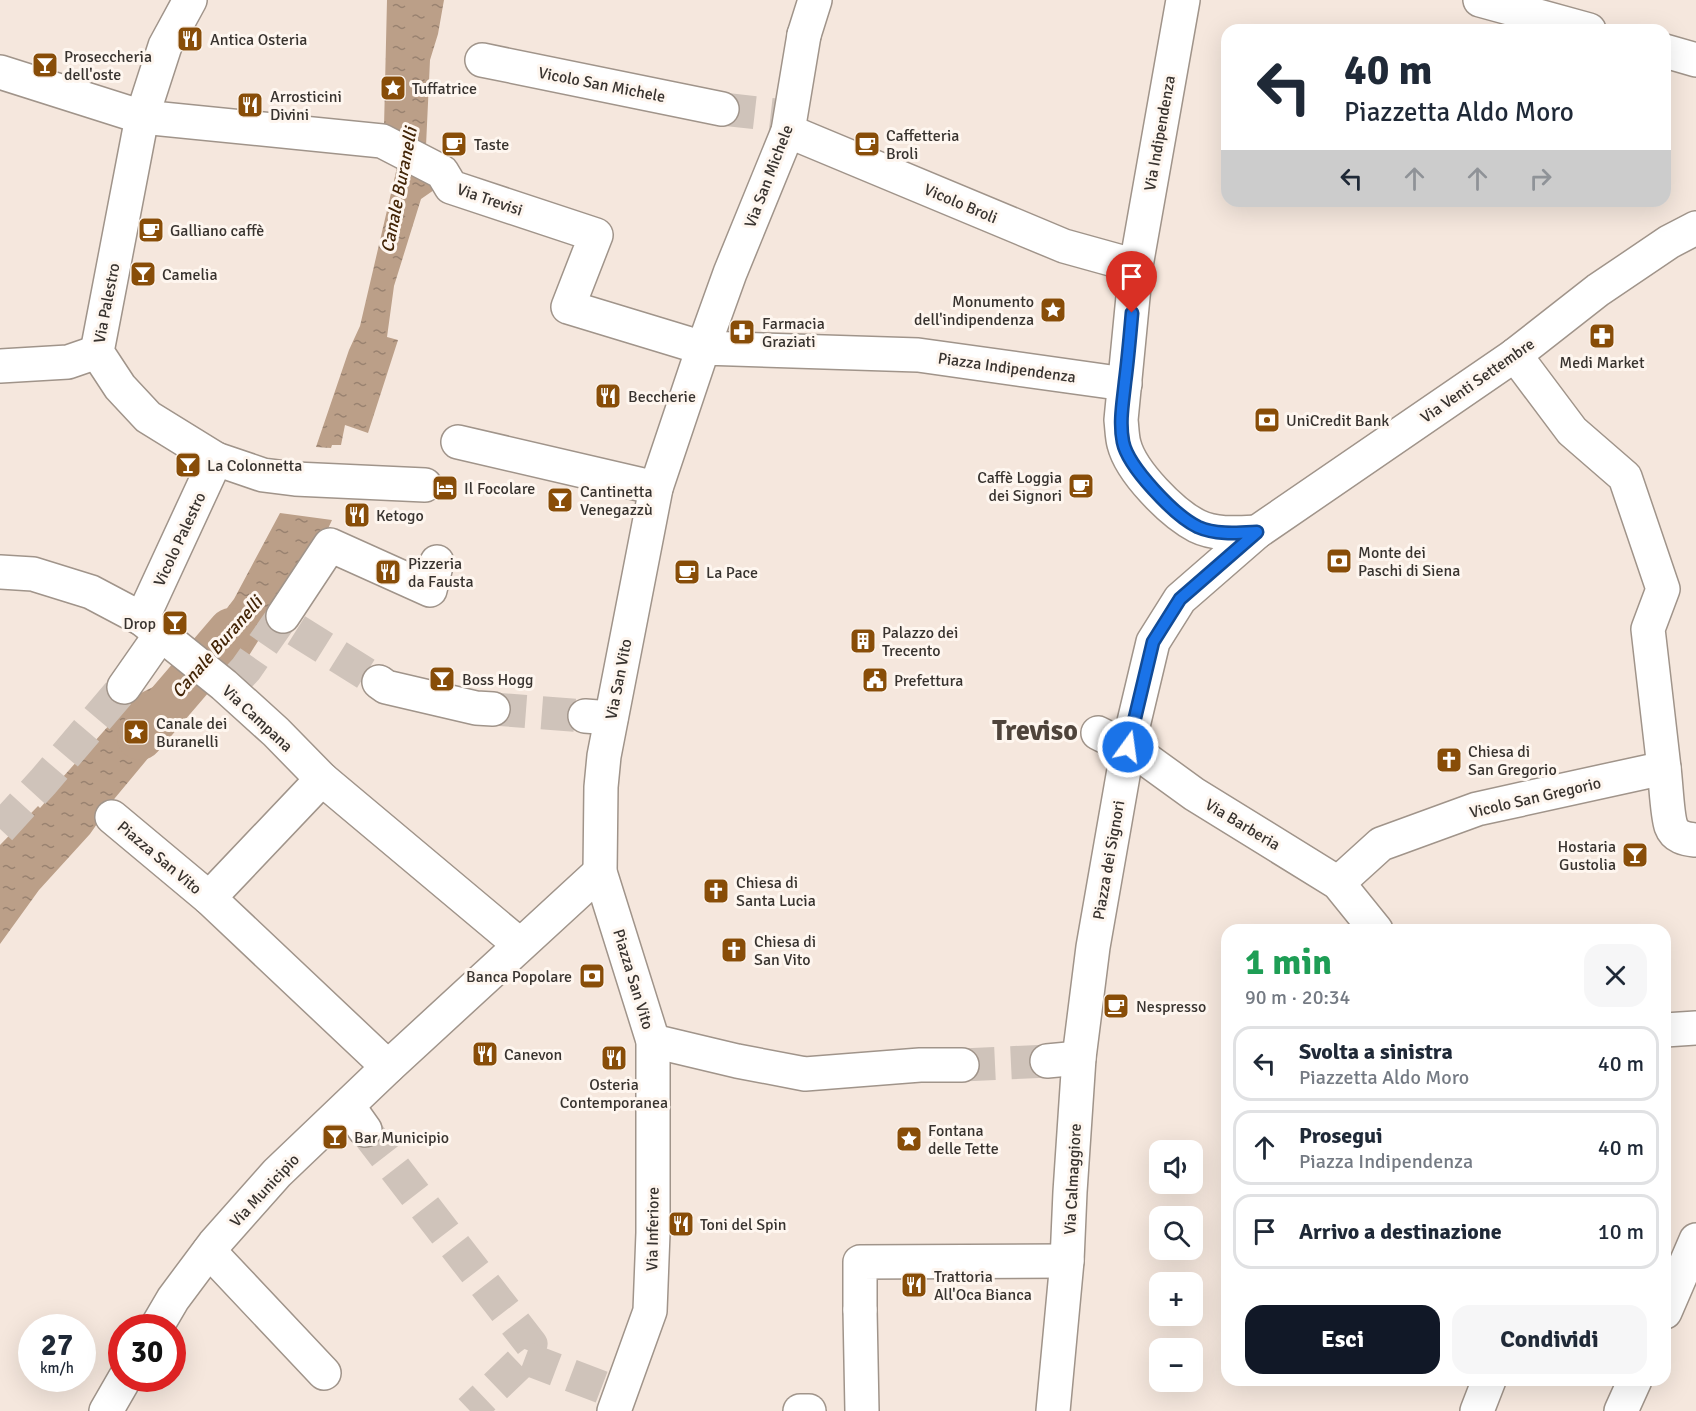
<!DOCTYPE html>
<html lang="it">
<meta charset="utf-8">
<style>
:root{--surface:#fff;--page:#f6f6f7;--text:#1f2937;--muted:#747a83;--line:#e0e1e3;--accent:#111827}
body{margin:0;font-family:Signika,sans-serif;background:var(--page);color:var(--text);height:100vh;display:flex;flex-direction:column;font-size:22px;white-space:nowrap}
*{box-sizing:border-box;margin:0}
p{font-size:20px;color:var(--muted)}
.icon{flex:none;width:33px;height:33px;fill:none;stroke:currentColor;stroke-width:2;stroke-linecap:round;stroke-linejoin:round}
.map{position:relative;flex:1;overflow:hidden}
.drawer{position:absolute;left:1221px;top:924px;width:450px;height:462px;display:flex;flex-direction:column;background:var(--surface);border-radius:18px;box-shadow:0 6px 24px #0002}
.drawer>*{flex:none}
.top-card{position:absolute;left:1221px;top:24px;width:450px;height:183px;border-radius:18px;box-shadow:0 6px 24px #0002;background:#fff;color:var(--text);overflow:hidden}
.fabs{position:absolute;left:1149px;top:1140px;display:grid;gap:12px}
.fabs a{display:grid;place-items:center;width:54px;height:54px;border-radius:12px;background:var(--surface);box-shadow:0 6px 24px #0002;font-size:30px}
.speed{position:absolute;left:18px;top:1314px;display:flex;gap:12px;font-size:30px;font-weight:700;text-align:center}
.speed>*{display:grid;place-content:center;width:78px;height:78px;border-radius:50%;background:var(--surface);box-shadow:0 6px 24px #0002;line-height:1}
.speed small{font-size:15px;font-weight:400}
.speed .limit{border:9px solid #d22;background:#fff;color:#111}
.pin{position:absolute;display:grid;place-items:center;width:51px;height:51px;color:#fff;margin:-62px -26px;border-radius:50% 50% 50% 0;rotate:-45deg;box-shadow:0 0 6px #0007}
.pin .icon{rotate:45deg}
.me{position:absolute;width:66px;margin:-33px;rotate:14deg;stroke-linejoin:round;filter:drop-shadow(0 0 4px #0008)}
.turn{display:flex;align-items:center;gap:21px;height:126px;padding:0 24px;font-size:27px}
.turn .icon{width:78px;height:78px;stroke-width:2.5}
.turn b{display:block;font-size:42px;line-height:51px}
.lanes{display:flex;align-items:center;height:57px;padding:0 24px;background:#0003;justify-content:center;gap:30px;direction:ltr}
.lanes .off{opacity:.35}
.round{display:grid;place-items:center;flex:none;width:63px;height:63px;border-radius:18px;background:var(--page)}
.head{display:flex;align-items:center;justify-content:space-between;height:102px;padding:0 24px}
h1{font-size:36px;font-weight:700;line-height:45px;color:#1e9e55}
.button{display:flex;gap:12px;margin-top:auto;padding:12px 24px}
.button a{flex:1;height:69px;border-radius:18px;background:var(--accent);color:#fff;font-size:24px;font-weight:700;line-height:69px;text-align:center}
.button a+a{background:var(--page);color:var(--text)}
ul{padding:0;list-style:none}
li{display:flex;align-items:center;gap:18px;height:75px;margin:0 12px 9px;padding:0 12px;border:3px solid var(--line);border-radius:18px}
li div{flex:1}
li b{display:block;font-size:22px}
li em{font-style:normal}
.map>svg:first-child{display:block}
.water{fill:url(#water-ripples)}
.lines{fill:none;stroke-linecap:round;stroke-linejoin:round}
.canal{stroke:#bb9f88;stroke-width:46}
.pedestrian-tunnel{stroke:#cfc3ba;stroke-width:33;stroke-dasharray:33 16;stroke-linecap:butt}
.pedestrian-casing{stroke:#a0948a;stroke-width:36}
.minor-casing{stroke:#a0948a;stroke-width:36}
.pedestrian{stroke:#fff;stroke-width:33}
.minor{stroke:#fff;stroke-width:33}
.route-casing{stroke:#114b97;stroke-width:15}
.route{stroke:#1a73e8;stroke-width:10}
.labels{text-anchor:middle;stroke-width:6;stroke-linejoin:round;paint-order:stroke}
.poi-label{font-size:16px;fill:#38332f;stroke:#fef6ef;text-anchor:start}
.street-label{font-size:16px;fill:#38332f;stroke:#fef6ef}
.water-label{font-size:18px;font-style:italic;fill:#432507;stroke:#fef6ef}
.town-label{font-size:28px;font-weight:bold;fill:#4f443b;stroke:#fef6ef}
</style>
<div class="map">
<svg width="1696" height="1411" viewBox="0 0 1696 1411">
<defs>
<pattern id="water-ripples" width="26" height="14" patternUnits="userSpaceOnUse" patternTransform="scale(1.5)"><rect width="26" height="14" fill="#bb9f88"/><path d="M2 4q2-2 4 0t4 0M15 11q2-2 4 0t4 0" fill="none" stroke="#998270"/></pattern>
</defs>
<rect width="100%" height="100%" fill="#f5e7dd"/>
<g class="water">
<polygon points="387,0 444,0 438,34 430,60 426,146 384,127"/>
<polygon points="399,159 436,178 434,190 421,199 394,286 387,337 398,340 368,433 345,425 341,445 332,445 331,448 316,447 349,350 360,326"/>
<polygon points="280,513 332,520 326,533 243,665 230,680 198,646 234,599"/>
<polygon points="171,678 194,703 115,798 90,834 39,890 0,944 0,845 38,806 40,808 48,799 46,796 135,696"/>
</g>
<g class="lines">
<polyline class="canal" points="140,737 231,631"/>
<g class="pedestrian-tunnel">
<polyline points="722,109 775,115"/>
<polyline points="233,683 246,669 280,620 379,682"/>
<polyline points="493,709 585,716"/>
<polyline points="0,829 43,782 124,687"/>
<polyline points="962,1065 1047,1061"/>
<polyline points="365,1130 531,1344 525,1358 470,1411"/>
<polyline points="525,1358 604,1388"/>
</g>
<g class="pedestrian-casing">
<g id="pedestrian">
<polyline points="482,60 722,109"/>
<polyline points="0,72 142,117 382,141 442,172 451,187 596,235 568,307 703,348 730,273 788,131 804,35"/>
<polyline points="788,131 1064,246 1136,266"/>
<polyline points="1515,355 1572,431 1625,477 1663,589 1648,629 1664,768"/>
<polyline points="458,442 656,488"/>
<polyline points="216,459 263,475 295,479 425,485"/>
<polyline points="283,616 330,545 430,590 437,562"/>
<polyline points="379,682 386,687 476,708 493,709"/>
<polyline points="124,687 161,634"/>
<polyline points="585,716 611,718"/>
<polyline points="1098,733 1136,752 1194,794 1338,883 1376,930"/>
<polyline points="112,817 209,898 388,1067"/>
<path d="M1338 883 1381 844 1477 809 1664 768C1666 782 1667 815 1671 826 1675 837 1685 839 1695 840"/>
<polyline points="209,898 322,779"/>
<polyline points="1665,1030 1696,1028"/>
<polyline points="653,1041 737,1061 805,1074 920,1065 962,1065"/>
<polyline points="1047,1061 1079,1058"/>
<polyline points="348,1106 365,1130"/>
<polyline points="209,1251 324,1373"/>
<polyline points="860,1310 860,1262 1067,1261"/>
<polyline points="1477,1411 1489,1380"/>
</g>
</g>
<g class="minor-casing">
<g id="minor">
<path d="M1183 0 1136 266 1121 420C1122 428 1122 437 1124 444 1131 472 1172 513 1197 526 1215 535 1238 533 1257 532"/>
<polyline points="1480,0 1589,30"/>
<polyline points="804,35 815,0"/>
<polyline points="1665,51 1696,60"/>
<polyline points="0,366 68,362 97,352"/>
<polyline points="0,572 33,574 91,592 142,619 224,685 276,732 322,779 520,945"/>
<polyline points="142,619 216,459 148,417 120,387 97,352 142,117 165,46 190,0"/>
<polyline points="860,1310 862,1411"/>
<polyline points="1665,1312 1696,1240"/>
<polyline points="156,1328 173,1299 214,1244 277,1173 388,1067 600,872"/>
<polyline points="106,1411 125,1378"/>
<polyline points="614,1411 650,1311 653,1233 653,1041 600,872 601,787 604,756 656,488 703,348 918,355 1125,384"/>
<polyline points="800,1411 809,1411"/>
<polyline points="1053,1411 1067,1261 1070,1192 1079,1058 1093,947 1128,747 1153,642 1180,599 1257,532 1515,355 1598,290 1669,242 1696,228"/>
<polyline points="1621,1411 1635,1380"/>
</g>
</g>
<use href="#pedestrian" class="pedestrian"/>
<use href="#minor" class="minor"/>
</g>
<g class="lines">
<g class="route-casing">
<path id="route" d="M1128 747 1153 642 1180 599 1257 532C1238 533 1216 535 1198 527 1175 516 1128 467 1123 442 1119 422 1123 402 1125 382 1128 359 1130 336 1132 313"/>
</g>
<use href="#route" class="route"/>
</g>
<defs>
<g id="restaurant-square" transform="scale(1.35)"><rect x="-9" y="-9" width="18" height="18" rx="4" fill="#884d08" stroke="#fef6ef"/><path d="M-5-6h1v4h1v-4h1v4h1v-4h1v5L-1.5 .5V6h-2V.5L-5-1ZM5-6V6H3V1.5H1.5Q1.5-4 5-6Z" fill="#fff"/></g>
<g id="bar-square" transform="scale(1.35)"><rect x="-9" y="-9" width="18" height="18" rx="4" fill="#884d08" stroke="#fef6ef"/><path d="M-6-5H6L.8 .8V4.5H3.5V6h-7V4.5H-.8V.8Z" fill="#fff"/></g>
<g id="sight-square" transform="scale(1.35)"><rect x="-9" y="-9" width="18" height="18" rx="4" fill="#884d08" stroke="#fef6ef"/><path d="M0-6L1.8-2.2L6-1.7L2.9 1.2L3.7 5.4L0 3.3L-3.7 5.4L-2.9 1.2L-6-1.7L-1.8-2.2Z" fill="#fff"/></g>
<g id="cafe-square" transform="scale(1.35)"><rect x="-9" y="-9" width="18" height="18" rx="4" fill="#884d08" stroke="#fef6ef"/><path d="M-5.5-4.5H6V0H3Q3 3.5 0 3.5H-2.5Q-5.5 3.5-5.5 0ZM3-3.2v2h1.7v-2ZM-6 4.5H4V6H-6Z" fill="#fff"/></g>
<g id="pharmacy-square" transform="scale(1.35)"><rect x="-9" y="-9" width="18" height="18" rx="4" fill="#884d08" stroke="#fef6ef"/><path d="M-2-6h4v4h4v4h-4v4h-4v-4h-4v-4h4Z" fill="#fff"/></g>
<g id="bank-square" transform="scale(1.35)"><rect x="-9" y="-9" width="18" height="18" rx="4" fill="#884d08" stroke="#fef6ef"/><path d="M-6-4H6V4H-6ZM0-2.3a2.3 2.3 0 1 0 0 4.6a2.3 2.3 0 1 0 0-4.6Z" fill="#fff"/></g>
<g id="hotel-square" transform="scale(1.35)"><rect x="-9" y="-9" width="18" height="18" rx="4" fill="#884d08" stroke="#fef6ef"/><path d="M-6-4.5h1.5V1H6V5H4.5V3h-9V5H-6ZM-4 0a1.8 1.8 0 1 1 3.6 0ZM.5 0V-2.5h3Q6-2.5 6 0Z" fill="#fff"/></g>
<g id="building-square" transform="scale(1.35)"><rect x="-9" y="-9" width="18" height="18" rx="4" fill="#884d08" stroke="#fef6ef"/><path d="M-4-6H4V6H1V3H-1V6H-4ZM-2.5-4.3h1.7v1.8h-1.7ZM.8-4.3h1.7v1.8H.8ZM-2.5-1h1.7V.8h-1.7ZM.8-1h1.7V.8H.8Z" fill="#fff"/></g>
<g id="civic-square" transform="scale(1.35)"><rect x="-9" y="-9" width="18" height="18" rx="4" fill="#884d08" stroke="#fef6ef"/><path d="M-.6-6.5H3V-4.5H.6V-3L4-1V1h2V6H-6V1h2V-1L-.6-3ZM-1.2 2.5V6h2.4V2.5Z" fill="#fff"/></g>
<g id="church-square" transform="scale(1.35)"><rect x="-9" y="-9" width="18" height="18" rx="4" fill="#884d08" stroke="#fef6ef"/><path d="M-1.2-6h2.4v3.5h3.3v2.4h-3.3V6h-2.4V-.1h-3.3v-2.4h3.3Z" fill="#fff"/></g>
</defs>
<g fill-rule="evenodd">
<use href="#restaurant-square" x="190" y="39"/>
<use href="#bar-square" x="45" y="65"/>
<use href="#sight-square" x="393" y="88"/>
<use href="#restaurant-square" x="250" y="105"/>
<use href="#cafe-square" x="454" y="144"/>
<use href="#cafe-square" x="867" y="144"/>
<use href="#cafe-square" x="151" y="230"/>
<use href="#bar-square" x="143" y="274"/>
<use href="#sight-square" x="1053" y="310"/>
<use href="#pharmacy-square" x="742" y="332"/>
<use href="#pharmacy-square" x="1602" y="336"/>
<use href="#restaurant-square" x="608" y="396"/>
<use href="#bank-square" x="1267" y="420"/>
<use href="#bar-square" x="188" y="465"/>
<use href="#cafe-square" x="1081" y="486"/>
<use href="#hotel-square" x="445" y="488"/>
<use href="#bar-square" x="560" y="500"/>
<use href="#restaurant-square" x="357" y="515"/>
<use href="#bank-square" x="1339" y="561"/>
<use href="#restaurant-square" x="388" y="572"/>
<use href="#cafe-square" x="687" y="572"/>
<use href="#bar-square" x="175" y="623"/>
<use href="#building-square" x="863" y="641"/>
<use href="#bar-square" x="442" y="679"/>
<use href="#civic-square" x="875" y="680"/>
<use href="#sight-square" x="136" y="732"/>
<use href="#church-square" x="1449" y="760"/>
<use href="#bar-square" x="1635" y="855"/>
<use href="#church-square" x="716" y="891"/>
<use href="#church-square" x="734" y="950"/>
<use href="#bank-square" x="592" y="976"/>
<use href="#cafe-square" x="1116" y="1006"/>
<use href="#restaurant-square" x="485" y="1054"/>
<use href="#restaurant-square" x="614" y="1058"/>
<use href="#bar-square" x="335" y="1137"/>
<use href="#sight-square" x="909" y="1139"/>
<use href="#restaurant-square" x="681" y="1224"/>
<use href="#restaurant-square" x="914" y="1285"/>
</g>
<g class="labels">
<g class="poi-label">
<text x="210" y="45">Antica Osteria</text>
<text x="64" y="62">Proseccheria<tspan x="64" dy="18">dell'oste</tspan></text>
<text x="412" y="94">Tuffatrice</text>
<text x="270" y="102">Arrosticini<tspan x="270" dy="18">Divini</tspan></text>
<text x="886" y="141">Caffetteria<tspan x="886" dy="18">Broli</tspan></text>
<text x="474" y="150">Taste</text>
<text x="170" y="236">Galliano caffè</text>
<text x="162" y="280">Camelia</text>
<text x="1034" y="307" text-anchor="end">Monumento<tspan x="1034" dy="18">dell'indipendenza</tspan></text>
<text x="762" y="329">Farmacia<tspan x="762" dy="18">Graziati</tspan></text>
<text x="1602" y="368" text-anchor="middle">Medi Market</text>
<text x="628" y="402">Beccherie</text>
<text x="1286" y="426">UniCredit Bank</text>
<text x="207" y="471">La Colonnetta</text>
<text x="1062" y="483" text-anchor="end">Caffè Loggia<tspan x="1062" dy="18">dei Signori</tspan></text>
<text x="464" y="494">Il Focolare</text>
<text x="580" y="497">Cantinetta<tspan x="580" dy="18">Venegazzù</tspan></text>
<text x="376" y="521">Ketogo</text>
<text x="1358" y="558">Monte dei<tspan x="1358" dy="18">Paschi di Siena</tspan></text>
<text x="408" y="569">Pizzeria<tspan x="408" dy="18">da Fausta</tspan></text>
<text x="706" y="578">La Pace</text>
<text x="156" y="629" text-anchor="end">Drop</text>
<text x="882" y="638">Palazzo dei<tspan x="882" dy="18">Trecento</tspan></text>
<text x="462" y="685">Boss Hogg</text>
<text x="894" y="686">Prefettura</text>
<text x="156" y="729">Canale dei<tspan x="156" dy="18">Buranelli</tspan></text>
<text x="1468" y="757">Chiesa di<tspan x="1468" dy="18">San Gregorio</tspan></text>
<text x="1616" y="852" text-anchor="end">Hostaria<tspan x="1616" dy="18">Gustolia</tspan></text>
<text x="736" y="888">Chiesa di<tspan x="736" dy="18">Santa Lucia</tspan></text>
<text x="754" y="947">Chiesa di<tspan x="754" dy="18">San Vito</tspan></text>
<text x="572" y="982" text-anchor="end">Banca Popolare</text>
<text x="1136" y="1012">Nespresso</text>
<text x="504" y="1060">Canevon</text>
<text x="614" y="1090" text-anchor="middle">Osteria<tspan x="614" dy="18">Contemporanea</tspan></text>
<text x="928" y="1136">Fontana<tspan x="928" dy="18">delle Tette</tspan></text>
<text x="354" y="1143">Bar Municipio</text>
<text x="700" y="1230">Toni del Spin</text>
<text x="934" y="1282">Trattoria<tspan x="934" dy="18">All'Oca Bianca</tspan></text>
</g>
<g class="street-label">
<text transform="translate(602 84) rotate(11)" y="6">Vicolo San Michele</text>
<text transform="translate(1159 133) rotate(-80)" y="6">Via Indipendenza</text>
<text transform="translate(768 176) rotate(-69)" y="6">Via San Michele</text>
<text transform="translate(490 199) rotate(19)" y="6">Via Trevisi</text>
<text transform="translate(961 203) rotate(23)" y="6">Vicolo Broli</text>
<text transform="translate(106 303) rotate(-79)" y="6">Via Palestro</text>
<text transform="translate(1007 367) rotate(8)" y="6">Piazza Indipendenza</text>
<text transform="translate(1477 380) rotate(-35)" y="6">Via Venti Settembre</text>
<text transform="translate(179 539) rotate(-65)" y="6">Vicolo Palestro</text>
<text transform="translate(618 679) rotate(-79)" y="6">Via San Vito</text>
<text transform="translate(258 718) rotate(43)" y="6">Via Campana</text>
<text transform="translate(1535 797) rotate(-13)" y="6">Vicolo San Gregorio</text>
<text transform="translate(1243 824) rotate(31)" y="6">Via Barberia</text>
<text transform="translate(160 857) rotate(40)" y="6">Piazza San Vito</text>
<text transform="translate(1108 860) rotate(-80)" y="6">Piazza dei Signori</text>
<text transform="translate(634 979) rotate(73)" y="6">Piazza San Vito</text>
<text transform="translate(1072 1179) rotate(-87)" y="6">Via Calmaggiore</text>
<text transform="translate(264 1190) rotate(-47)" y="6">Via Municipio</text>
<text transform="translate(652 1229) rotate(-89)" y="6">Via Inferiore</text>
</g>
<g class="water-label">
<text transform="translate(399 190) rotate(-79)" y="6">Canale Buranelli</text>
<text transform="translate(217 647) rotate(-49)" y="6">Canale Buranelli</text>
</g>
<g class="town-label">
<text x="1035" y="740">Treviso</text>
</g>
</g>
</svg>
<div class="fabs">
<a><svg class="icon" aria-label="sound" viewBox="0 0 24 24"><path d="M4 9h4l5-4v14l-5-4H4zM17 9q2 3 0 6"/></svg></a>
<a><svg class="icon" aria-label="search" viewBox="0 0 24 24"><circle cx="10" cy="10" r="6"/><path d="M15 15l6 6"/></svg></a>
<a>+</a>
<a>−</a>
</div>
<div class="speed"><div>27<small>km/h</small></div><div class="limit">30</div></div>
<div class="pin" style="left:1132px;top:313px;background:#d93025"><svg class="icon" aria-label="arrive" viewBox="0 0 24 24"><path d="M6 21V4h12l-3 4 3 4H6"/></svg></div>
<svg class="me" style="left:1128px;top:747px" viewBox="-20 -20 40 40"><circle r="17" fill="#1a73e8" stroke="#fff" stroke-width="3"/><path d="M0-11L8 9 0 5-8 9z" fill="#fff"/></svg>
<div class="top-card">
<div class="turn"><svg class="icon" aria-label="left" viewBox="0 0 24 24"><path d="M17 20v-9H6M10 6l-5 5 5 5"/></svg><div><b>40 m</b>Piazzetta Aldo Moro</div></div>
<div class="lanes"><svg class="icon" aria-label="left" viewBox="0 0 24 24"><path d="M17 20v-9H6M10 6l-5 5 5 5"/></svg><svg class="icon off" aria-label="ahead" viewBox="0 0 24 24"><path d="M12 20V5M6 11l6-6 6 6"/></svg><svg class="icon off" aria-label="ahead" viewBox="0 0 24 24"><path d="M12 20V5M6 11l6-6 6 6"/></svg><svg class="icon off" aria-label="right" viewBox="0 0 24 24"><path d="M7 20v-9h11M14 6l5 5-5 5"/></svg></div>
</div>
<section class="drawer">
<div class="head"><div><h1>1 min</h1><p>90 m · 20:34</p></div><a class="round"><svg class="icon" aria-label="close" viewBox="0 0 24 24"><path d="M6 6l12 12M18 6L6 18"/></svg></a></div>
<ul>
<li><svg class="icon" aria-label="left" viewBox="0 0 24 24"><path d="M17 20v-9H6M10 6l-5 5 5 5"/></svg><div><b>Svolta a sinistra</b><p>Piazzetta Aldo Moro</p></div><em>40 m</em></li>
<li><svg class="icon" aria-label="ahead" viewBox="0 0 24 24"><path d="M12 20V5M6 11l6-6 6 6"/></svg><div><b>Prosegui</b><p>Piazza Indipendenza</p></div><em>40 m</em></li>
<li><svg class="icon" aria-label="arrive" viewBox="0 0 24 24"><path d="M6 21V4h12l-3 4 3 4H6"/></svg><div><b>Arrivo a destinazione</b></div><em>10 m</em></li>
</ul>
<div class="button"><a>Esci</a><a>Condividi</a></div>
</section>
</div>
